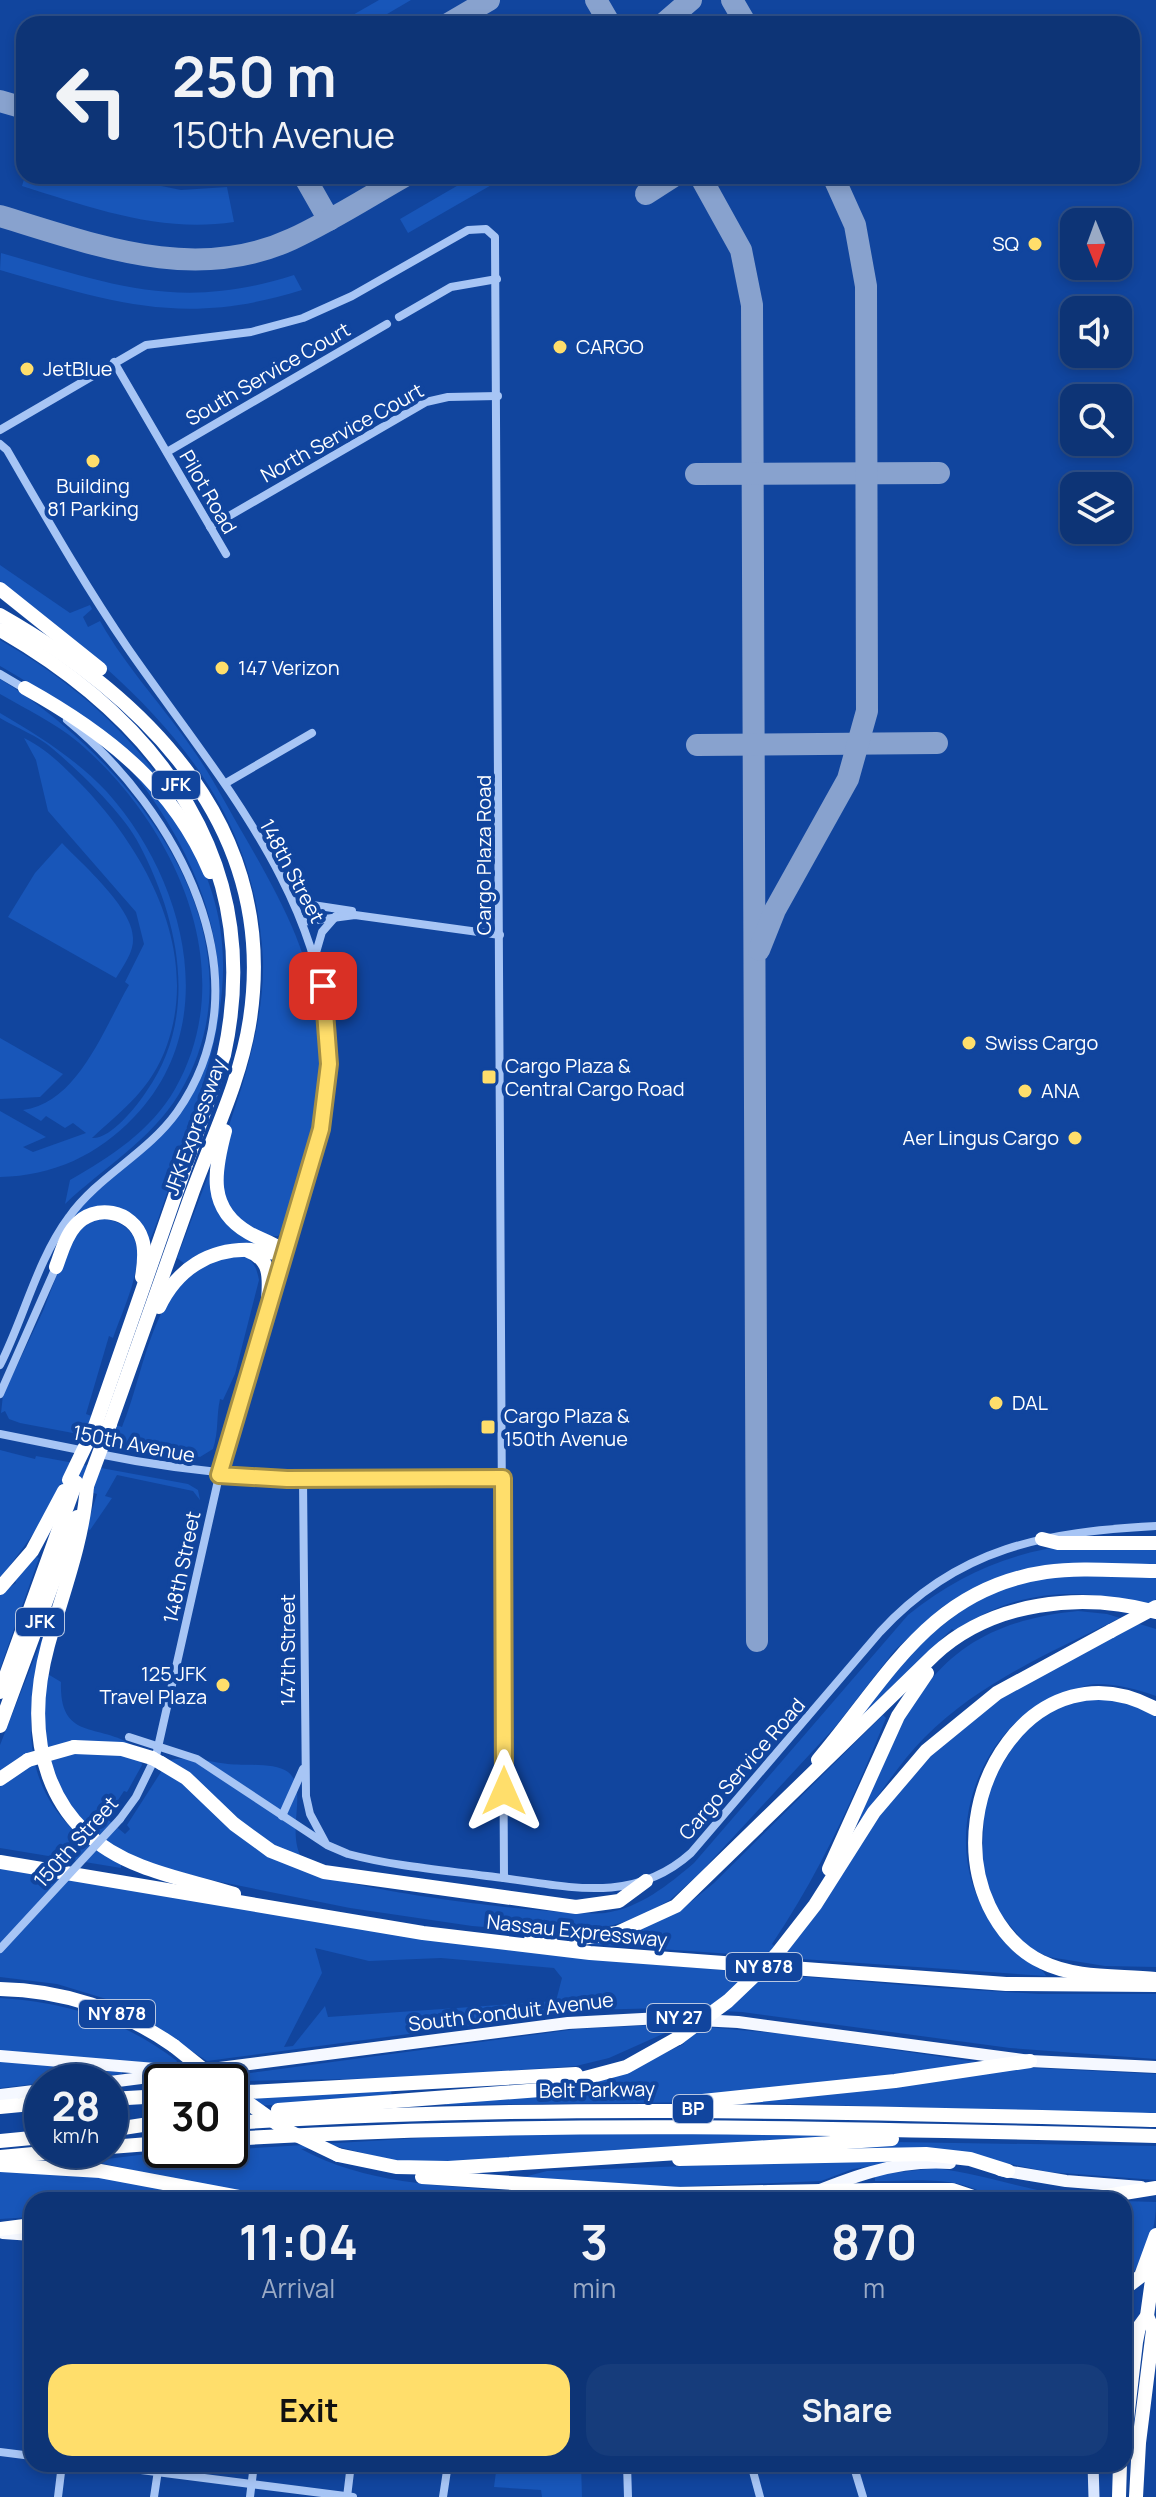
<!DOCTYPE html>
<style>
:root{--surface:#0d3476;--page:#163c7b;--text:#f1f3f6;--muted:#9aaac5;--line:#2d4f88;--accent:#ffde6b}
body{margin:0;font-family:Manrope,sans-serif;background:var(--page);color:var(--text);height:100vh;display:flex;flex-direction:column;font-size:30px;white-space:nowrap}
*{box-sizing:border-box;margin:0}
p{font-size:26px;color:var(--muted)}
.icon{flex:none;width:44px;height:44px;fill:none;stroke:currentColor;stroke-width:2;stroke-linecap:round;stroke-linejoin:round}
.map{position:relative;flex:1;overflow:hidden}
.panel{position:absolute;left:24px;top:2192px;width:1108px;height:280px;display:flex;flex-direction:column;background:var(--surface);border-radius:24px;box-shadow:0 4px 12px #0003,0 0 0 2px var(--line)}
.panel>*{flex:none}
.hud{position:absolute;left:16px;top:16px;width:1124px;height:168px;border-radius:24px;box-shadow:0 4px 12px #0003,0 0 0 2px var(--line);background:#0d3476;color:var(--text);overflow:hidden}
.needle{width:52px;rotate:179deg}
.tools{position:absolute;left:1060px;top:208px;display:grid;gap:16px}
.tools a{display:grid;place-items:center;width:72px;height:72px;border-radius:16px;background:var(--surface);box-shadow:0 4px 12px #0003,0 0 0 2px var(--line);font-size:40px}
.speed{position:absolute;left:24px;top:2064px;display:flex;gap:16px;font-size:40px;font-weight:700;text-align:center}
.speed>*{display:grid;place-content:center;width:104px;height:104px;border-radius:50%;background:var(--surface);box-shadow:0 4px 12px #0003,0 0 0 2px var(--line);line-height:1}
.speed small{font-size:20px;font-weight:400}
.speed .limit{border:4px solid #111;border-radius:12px;background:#fff;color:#111}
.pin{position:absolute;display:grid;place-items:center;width:68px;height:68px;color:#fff;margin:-34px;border-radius:16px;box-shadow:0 4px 12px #0006}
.me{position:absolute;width:88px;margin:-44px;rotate:0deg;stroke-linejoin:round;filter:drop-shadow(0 0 6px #0008)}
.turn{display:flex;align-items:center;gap:28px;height:168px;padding:0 24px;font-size:36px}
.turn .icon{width:104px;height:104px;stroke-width:2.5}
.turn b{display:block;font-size:56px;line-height:68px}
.eta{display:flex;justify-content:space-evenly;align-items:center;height:136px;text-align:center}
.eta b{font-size:48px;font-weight:700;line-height:56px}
.action{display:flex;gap:16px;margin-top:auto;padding:16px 24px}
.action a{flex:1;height:92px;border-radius:24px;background:var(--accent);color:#111;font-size:32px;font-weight:700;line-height:92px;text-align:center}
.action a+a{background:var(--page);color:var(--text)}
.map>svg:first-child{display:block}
.green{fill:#1856b9;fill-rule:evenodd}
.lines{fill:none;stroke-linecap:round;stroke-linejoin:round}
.taxiway{stroke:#88a2ce;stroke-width:22}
.minor{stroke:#a7c5f5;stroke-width:8}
.secondary{stroke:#d8e5fe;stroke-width:11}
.primary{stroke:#f5f8ff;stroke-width:12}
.motorway{stroke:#fff;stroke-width:14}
.minor-bridge{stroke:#a7c5f5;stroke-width:8}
.motorway-bridge{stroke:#fff;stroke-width:14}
.route-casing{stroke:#a69046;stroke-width:20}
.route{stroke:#ffde6b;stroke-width:14}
.poi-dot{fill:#ffde6b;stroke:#11459e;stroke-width:3}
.labels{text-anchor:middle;stroke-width:8;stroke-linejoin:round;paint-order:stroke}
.shield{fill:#11459e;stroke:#b8c7e2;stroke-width:2}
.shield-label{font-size:18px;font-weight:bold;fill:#fff}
.poi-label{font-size:20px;fill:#fff;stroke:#11459e;text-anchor:start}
.street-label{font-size:20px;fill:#fff;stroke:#11459e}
</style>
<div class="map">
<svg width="1156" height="2497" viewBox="0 0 1156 2497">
<rect width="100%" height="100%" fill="#11459e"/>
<g class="green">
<polygon points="379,0 411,0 370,24 337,24"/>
<path d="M25 176H112L181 190 227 187 234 222C160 233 92 208 22 186Z"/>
<polygon points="474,176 507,176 408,233 400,219"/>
<path d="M1 253C111 284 179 312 294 275L302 290C184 327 114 303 0 270Z"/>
<path d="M0 565 70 613 90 605 92 609 83 617 88 627 100 621C127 669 165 708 196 754 214 780 229 810 245 837 299 930 330 995 318 1106 313 1147 296 1189 285 1229L278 1236C258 1237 222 1214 219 1192 216 1157 232 1118 242 1086 254 1045 264 1003 263 961 255 782 131 683 0 582Z"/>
<path d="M0 640C70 680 133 733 175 802 131 743 63 703 0 666Z"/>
<path d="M0 679C130 760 274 935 179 1094 151 1140 103 1168 65 1204L70 1180C110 1157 151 1131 175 1089 243 969 174 824 78 742 55 723 26 709 0 694Z"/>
<path d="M0 713C39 736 76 759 107 792 185 879 224 1024 134 1117 98 1155 53 1176 0 1177V1111L46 1137 23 1147 33 1152 86 1133 73 1123 65 1128 46 1116 41 1121 23 1110C78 1103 104 1028 129 985L125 982 144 944 136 912 48 811 36 760 24 738C46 749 60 763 77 780 143 846 201 948 167 1045 151 1090 124 1108 92 1138 111 1139 136 1107 146 1092 200 1016 179 920 139 844 123 813 80 772 53 749 38 736 17 728 0 718Z"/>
<path d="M122 759C144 776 158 795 174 818 251 926 224 1026 184 1142 172 1176 162 1212 148 1245L135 1218 72 1215C101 1181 143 1158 170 1124 263 1005 209 862 122 759Z"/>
<path d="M62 843C82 864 133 908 133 938 134 952 123 966 116 978L8 917 35 873Z"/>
<polygon points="0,1038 63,1074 40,1097 0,1099"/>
<polygon points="210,1171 210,1187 266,1247 219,1247 185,1264 177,1258"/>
<path d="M98 1218C167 1224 127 1297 113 1338L109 1336 86 1414 122 1427C146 1371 151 1280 219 1260 224 1258 232 1255 237 1255 252 1256 257 1268 259 1280L235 1374 223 1400 220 1399C216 1417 219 1430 213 1449L200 1457 20 1423 9 1419 5 1411 1 1413 3 1395 43 1311 73 1233Z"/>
<polygon points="0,1450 35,1459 36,1456 188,1484 198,1490 200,1500 193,1491 117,1475 105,1496 112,1498 90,1530 86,1529 97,1494 60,1484 42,1522 0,1579"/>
<path d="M1078 1544 1156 1545V1567L1002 1576 942 1607 895 1650 835 1727 699 1874 670 1900 635 1919 594 1930 558 1933 472 1926 350 1908 216 1881 164 1868 116 1849 69 1810 39 1735 46 1673 61 1682C59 1744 102 1721 138 1749L142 1765 127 1792 124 1791 106 1818 125 1834 130 1829 127 1825 168 1761C188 1755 208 1762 228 1764 244 1766 274 1762 288 1772 313 1791 275 1848 316 1872 350 1891 562 1917 605 1913 640 1908 668 1885 694 1863L908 1615C959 1574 1013 1551 1078 1544Z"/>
<polygon points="34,1556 39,1558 0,1669 0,1594 16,1583 15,1580"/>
<path d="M1050 1575 1156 1577V1599L1150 1605C1078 1587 1018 1588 955 1631L952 1629 860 1717 907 1653 974 1601 1013 1584Z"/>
<path d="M1078 1611 1107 1614 1156 1629V1696C1137 1689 1117 1684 1097 1684 1087 1684 1077 1689 1067 1692 989 1716 946 1815 975 1891 984 1914 999 1941 1020 1956 1028 1962 1044 1969 1046 1976L588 1944 677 1913 714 1883 883 1715 886 1718C854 1797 820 1873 772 1944L785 1955C822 1906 848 1850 885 1802 950 1719 1041 1673 1131 1625L1118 1619C1051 1652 979 1683 925 1737 901 1761 881 1792 861 1820L858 1817C909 1701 937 1625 1078 1611Z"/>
<path d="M44 1634C28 1708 15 1780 80 1836 93 1846 108 1855 121 1864V1868L0 1848V1745Z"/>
<polygon points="1097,1697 1156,1711 1156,1967 1105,1966 1049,1957 1029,1948 996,1909 982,1867 985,1792 1023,1731 1056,1707"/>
<path d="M0 1867 637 1963 940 1988 1039 1994H1156V2059L1010 2048 742 2012 665 2008 588 2010 207 2061 116 2002 57 1984 0 1977ZM315 1948 369 1961 441 1958 554 1968 562 1978 556 2001 328 2017 325 2006 293 2046 284 2047 322 1973Z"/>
<path d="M0 1998C66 2002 123 2020 177 2061L175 2065 0 2051Z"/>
<polygon points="674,2024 784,2034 1012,2067 1156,2074 1156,2114 714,2102 446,2105 445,2102 612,2078 684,2044 674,2029 609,2058 576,2066 401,2078 183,2082 577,2029"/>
<polygon points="0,2060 122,2072 122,2074 0,2088"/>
<polygon points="391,2091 392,2096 230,2108 230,2097"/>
<path d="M778 2133 836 2137 441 2164 395 2161 335 2146 301 2149C369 2186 450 2186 526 2192V2195L268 2200 91 2161 139 2155 487 2134Z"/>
<polygon points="894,2142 1156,2146 1156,2180 1049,2172 981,2158 765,2153"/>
<polygon points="888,2159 888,2163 853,2169 821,2181 673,2187 516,2179 547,2171"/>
<path d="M936 2168C985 2175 1029 2190 1076 2198L994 2200C961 2174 914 2181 875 2181V2175Z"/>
<polygon points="0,2170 100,2175 235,2200 32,2200 32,2217 0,2219"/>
<path d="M1124 2201 1156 2202C1156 2227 1147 2266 1124 2279Z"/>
<polygon points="497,2464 581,2464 582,2497 542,2497 541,2490 494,2487"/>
</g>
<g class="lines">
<g class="taxiway">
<polyline points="596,0 610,24"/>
<polyline points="732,0 746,24"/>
<polyline points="448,24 489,0"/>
<polyline points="663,24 691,0"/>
<polyline points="0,101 24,108"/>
<polyline points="304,176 329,220"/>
<polyline points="700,176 741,250 752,305 757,1641"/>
<polyline points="646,194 674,176"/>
<path d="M0 216C96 245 195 284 292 239 331 221 368 197 405 176"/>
<polyline points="696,474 939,473"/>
<polyline points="697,745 937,743"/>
<polyline points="759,950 775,910 848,779 867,711 866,286 855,225 833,176"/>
</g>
<g class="minor">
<polyline points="399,317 451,287 497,279"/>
<polyline points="114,362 226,554"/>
<polyline points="0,430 146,345 251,332 303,318 352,296 468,230 486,229 495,237 504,1878"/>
<path d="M0 444 7 450C46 517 84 584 127 647 214 773 332 902 329 1064 327 1141 294 1213 273 1287"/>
<polyline points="167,452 387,324"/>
<polyline points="210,527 426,402 448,397 498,396"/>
<polyline points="0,674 27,690"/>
<polyline points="226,783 312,733"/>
<polyline points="279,871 306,904 352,911"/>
<polyline points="302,922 355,915 500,935"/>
<polyline points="315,956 322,932 336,916"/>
<path d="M0 1365C24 1318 37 1260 69 1217 98 1176 147 1154 177 1112 271 978 176 810 67 720"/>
<polyline points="0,1394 56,1267"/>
<polyline points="0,1434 85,1451"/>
<path d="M99 1454C237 1483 362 1480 503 1478"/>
<polyline points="303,1479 306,1796 310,1814 325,1842"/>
<path d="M129 1737 197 1759 327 1845 348 1854C393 1866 441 1870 487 1876 560 1884 630 1908 691 1853L880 1632C958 1547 1045 1532 1156 1526"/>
<polyline points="282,1816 303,1769"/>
<polyline points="120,1819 136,1797 156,1756 224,1454 269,1300"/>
<polyline points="0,2452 32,2456"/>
<polyline points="94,2464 353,2497"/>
<polyline points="627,2464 628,2497"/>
<polyline points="751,2464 760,2497"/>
<polyline points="853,2464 863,2497"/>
<polyline points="58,2497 62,2464"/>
<polyline points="154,2497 159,2464"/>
<polyline points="250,2497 254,2464"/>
<polyline points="347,2497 351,2464"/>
<polyline points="443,2497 448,2464"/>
</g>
<polyline class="secondary" points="1093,2464 1094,2497"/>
<g class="primary">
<polyline points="0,2056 167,2070"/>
<polyline points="110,2082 568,2023 661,2018 738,2022 1030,2061 1156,2067"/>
<polyline points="0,2095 42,2090"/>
<polyline points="1000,2170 1066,2181 1141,2187"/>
<path d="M795 2200C846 2179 894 2159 950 2163"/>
<polyline points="3,2233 32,2235"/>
</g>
<g class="motorway">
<polyline points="0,589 100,669"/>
<path d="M0 615C151 701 278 830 250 1019 241 1080 212 1138 191 1196 164 1272 137 1348 110 1424"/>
<path d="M0 630C160 722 266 863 224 1055L95 1426"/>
<path d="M25 688C106 733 173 785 210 872"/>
<path d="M225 1131C214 1172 207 1209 249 1233 261 1240 273 1242 283 1251"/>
<path d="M248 1251C273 1260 269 1281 268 1302"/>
<path d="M56 1267C61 1254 65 1237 75 1226 94 1203 133 1210 142 1239 146 1251 144 1265 142 1277"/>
<path d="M159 1307C177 1269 210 1248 252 1250 263 1250 273 1255 283 1251"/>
<path d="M87 1486C83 1541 63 1592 48 1645 23 1737 44 1829 141 1866 171 1878 203 1884 234 1894"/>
<polyline points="1042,1539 1058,1543 1156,1543"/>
<polyline points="0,1588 32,1551 64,1491"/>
<polyline points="0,1692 76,1482"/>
<path d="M1156 1709C1036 1643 938 1797 989 1906 1000 1929 1018 1951 1042 1962 1076 1979 1119 1975 1156 1979"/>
<polyline points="0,1726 77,1517"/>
<polyline points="74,1747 122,1749 152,1758"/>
<path d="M818 1760C887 1679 929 1589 1046 1572 1082 1567 1120 1571 1156 1571"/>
<polyline points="161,1763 186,1778 234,1824 271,1851 324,1872 576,1907 619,1901 646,1881"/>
<polyline points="0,1779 28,1760"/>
<polyline points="0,1862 423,1933 590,1953 1006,1984 1156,1985"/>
<polyline points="829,1869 898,1716 927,1673"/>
<path d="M531 1939 582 1938 617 1933 676 1906 934 1655C992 1601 1081 1592 1156 1612"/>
<polyline points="776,1955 815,1905 874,1812 926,1751 997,1693 1111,1631"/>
<path d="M0 1989C62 1990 123 2010 174 2046"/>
<polyline points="230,2093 576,2074"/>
<polyline points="110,2099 162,2096"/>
<polyline points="693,2102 895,2081 1030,2061"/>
<polyline points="0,2107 42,2103"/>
<polyline points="278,2110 540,2090 626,2067 678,2038"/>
<path d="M230 2123C539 2103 847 2112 1156 2120"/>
<polyline points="110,2130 162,2122"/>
<path d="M230 2139C539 2120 847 2128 1156 2136"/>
<polyline points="0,2141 42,2137"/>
<polyline points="110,2147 162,2143"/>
<polyline points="338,2155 396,2167 448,2168 892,2139"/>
<polyline points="0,2157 77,2150"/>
<polyline points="679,2159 926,2154 970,2159 1008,2171"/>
<polyline points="0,2165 100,2171 255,2200"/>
<polyline points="422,2177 680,2194"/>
<polyline points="876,2190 952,2190 982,2200"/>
<polyline points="674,2194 770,2192"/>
<polyline points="538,2200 593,2198"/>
<polyline points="1081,2200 1156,2188"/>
<polyline points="0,2229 32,2225"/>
<polyline points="1124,2289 1141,2276 1156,2235"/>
<polyline points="1124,2445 1136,2342 1139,2327 1147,2316 1156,2251"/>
<polyline points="1119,2497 1120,2464"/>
<polyline points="1136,2497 1139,2443 1153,2330 1147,2316"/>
</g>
<polyline class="minor-bridge" points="0,1949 120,1819"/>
<g class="motorway-bridge">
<polyline points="69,1480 95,1426"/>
<polyline points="87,1486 110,1424"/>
<polyline points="1111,1631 1156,1607"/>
<polyline points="152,1758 161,1763"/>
<polyline points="28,1760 74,1747"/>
<polyline points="678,2038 728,2001 776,1955"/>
<polyline points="174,2046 219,2082"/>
<polyline points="230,2090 286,2130 338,2155"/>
<polyline points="770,2192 876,2190"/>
</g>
</g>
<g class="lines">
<g class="route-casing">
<polyline id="route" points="323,986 329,1064 321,1129 219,1475 287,1479 503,1478 504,1791"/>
</g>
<use href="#route" class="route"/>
</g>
<g class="poi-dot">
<circle cx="1035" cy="244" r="8"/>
<circle cx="560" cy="347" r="8"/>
<circle cx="27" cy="369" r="8"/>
<circle cx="93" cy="461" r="8"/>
<circle cx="222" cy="668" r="8"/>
<circle cx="969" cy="1043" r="8"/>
<rect x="481" y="1069" width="16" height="16" rx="4"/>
<circle cx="1025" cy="1091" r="8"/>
<circle cx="1075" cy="1138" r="8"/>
<circle cx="996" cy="1403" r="8"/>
<rect x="480" y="1419" width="16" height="16" rx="4"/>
<circle cx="223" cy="1685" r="8"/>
</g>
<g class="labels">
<g class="shield">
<rect x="152" y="771" width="48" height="28" rx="6"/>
<rect x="16" y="1608" width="48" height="28" rx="6"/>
<rect x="726" y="1953" width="76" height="28" rx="6"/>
<rect x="79" y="2000" width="76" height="28" rx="6"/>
<rect x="647" y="2004" width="64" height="28" rx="6"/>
<rect x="673" y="2095" width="40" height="28" rx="6"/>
</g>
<g class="shield-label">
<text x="176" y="791">JFK</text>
<text x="40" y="1628">JFK</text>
<text x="764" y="1973">NY 878</text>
<text x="117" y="2020">NY 878</text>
<text x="679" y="2024">NY 27</text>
<text x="693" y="2115">BP</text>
</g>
<g class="poi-label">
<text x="1019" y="251" text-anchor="end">SQ</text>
<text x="576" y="354">CARGO</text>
<text x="43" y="376">JetBlue</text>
<text x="93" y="493" text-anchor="middle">Building<tspan x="93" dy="23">81 Parking</tspan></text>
<text x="238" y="675">147 Verizon</text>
<text x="985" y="1050">Swiss Cargo</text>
<text x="505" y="1073">Cargo Plaza &amp;<tspan x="505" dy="23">Central Cargo Road</tspan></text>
<text x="1041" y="1098">ANA</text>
<text x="1059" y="1145" text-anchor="end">Aer Lingus Cargo</text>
<text x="1012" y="1410">DAL</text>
<text x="504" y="1423">Cargo Plaza &amp;<tspan x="504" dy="23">150th Avenue</tspan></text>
<text x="207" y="1681" text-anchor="end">125 JFK<tspan x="207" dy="23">Travel Plaza</tspan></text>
</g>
<g class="street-label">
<text transform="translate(268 374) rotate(-30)" y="7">South Service Court</text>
<text transform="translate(342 433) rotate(-29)" y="7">North Service Court</text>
<text transform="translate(208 492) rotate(60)" y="7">Pilot Road</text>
<text transform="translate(484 855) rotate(-90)" y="7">Cargo Plaza Road</text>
<text transform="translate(292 871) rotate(62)" y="7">148th Street</text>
<text transform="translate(195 1127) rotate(-70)" y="7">JFK Expressway</text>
<text transform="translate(134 1444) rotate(11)" y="7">150th Avenue</text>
<text transform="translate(182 1567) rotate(-78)" y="7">148th Street</text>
<text transform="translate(288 1650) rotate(-90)" y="7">147th Street</text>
<text transform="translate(742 1769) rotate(-49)" y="7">Cargo Service Road</text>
<text transform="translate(76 1842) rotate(-48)" y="7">150th Street</text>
<text transform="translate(577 1931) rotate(6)" y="7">Nassau Expressway</text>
<text transform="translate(511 2012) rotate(-7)" y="7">South Conduit Avenue</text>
<text transform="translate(597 2090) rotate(-1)" y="7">Belt Parkway</text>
</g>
</g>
</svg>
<div class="tools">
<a><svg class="needle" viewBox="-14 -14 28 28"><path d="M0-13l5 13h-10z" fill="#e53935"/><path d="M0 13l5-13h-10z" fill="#9aaac5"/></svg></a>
<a><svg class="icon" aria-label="sound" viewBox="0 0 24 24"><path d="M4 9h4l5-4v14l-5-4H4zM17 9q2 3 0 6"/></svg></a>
<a><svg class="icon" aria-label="search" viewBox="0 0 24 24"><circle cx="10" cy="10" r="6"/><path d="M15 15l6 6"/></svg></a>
<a><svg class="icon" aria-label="layers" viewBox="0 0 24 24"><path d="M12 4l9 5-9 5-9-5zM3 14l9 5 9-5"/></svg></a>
</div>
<div class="speed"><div>28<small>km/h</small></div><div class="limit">30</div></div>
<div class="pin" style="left:323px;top:986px;background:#d93025"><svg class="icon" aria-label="arrive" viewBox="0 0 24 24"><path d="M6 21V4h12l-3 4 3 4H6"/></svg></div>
<svg class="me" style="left:504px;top:1791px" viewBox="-20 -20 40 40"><path d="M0-17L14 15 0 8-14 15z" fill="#ffde6b" stroke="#fff" stroke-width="4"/></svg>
<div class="hud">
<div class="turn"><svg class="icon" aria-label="left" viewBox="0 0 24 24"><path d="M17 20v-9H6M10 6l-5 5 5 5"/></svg><div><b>250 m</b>150th Avenue</div></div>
</div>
<section class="panel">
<div class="eta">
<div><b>11:04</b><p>Arrival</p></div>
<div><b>3</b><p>min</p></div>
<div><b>870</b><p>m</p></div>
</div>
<div class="action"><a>Exit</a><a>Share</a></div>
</section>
</div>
